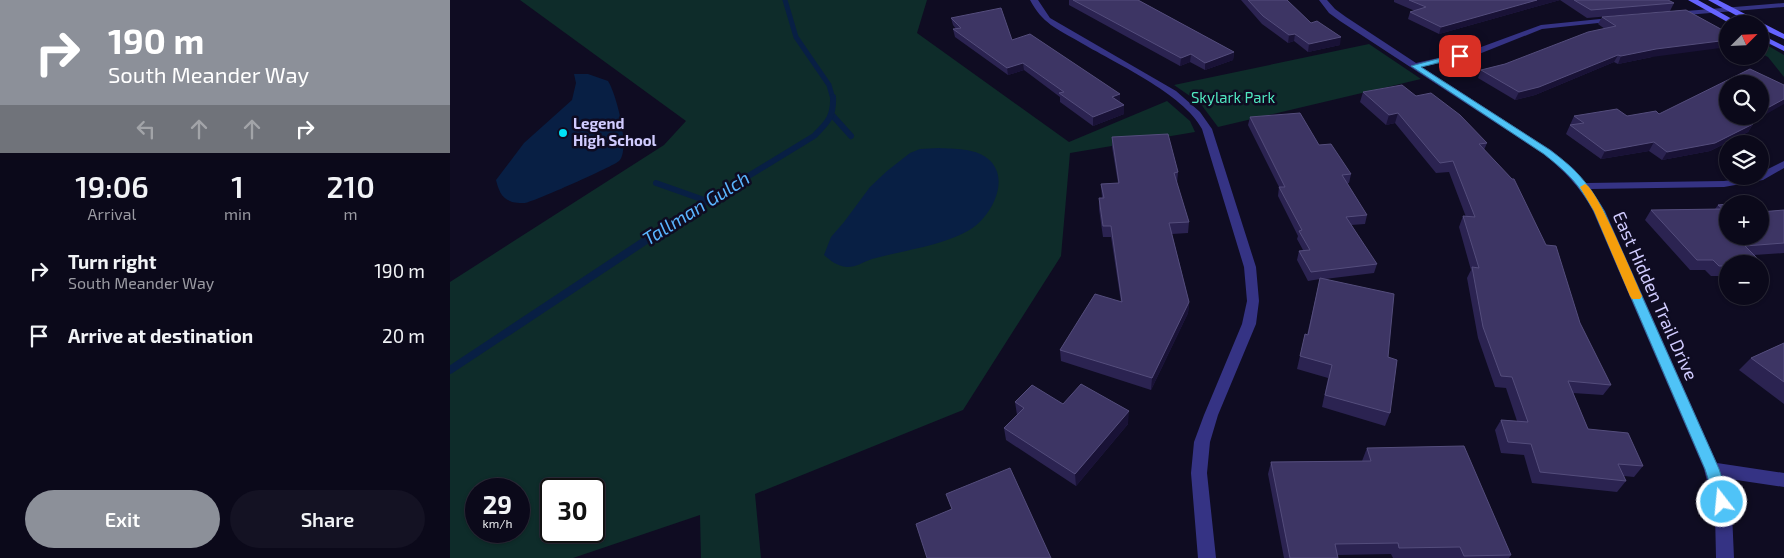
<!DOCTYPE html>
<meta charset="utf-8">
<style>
:root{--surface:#0b091a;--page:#141223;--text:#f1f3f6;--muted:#9a9aa2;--line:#2b2a39;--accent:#8c9099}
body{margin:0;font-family:"Exo 2",sans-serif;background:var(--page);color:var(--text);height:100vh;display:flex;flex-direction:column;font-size:19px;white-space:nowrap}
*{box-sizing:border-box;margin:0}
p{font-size:16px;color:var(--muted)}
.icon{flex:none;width:28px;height:28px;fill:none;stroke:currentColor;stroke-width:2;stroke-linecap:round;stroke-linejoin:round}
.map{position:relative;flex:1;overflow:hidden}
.drawer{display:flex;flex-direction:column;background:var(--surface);width:450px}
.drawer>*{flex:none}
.guide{background:#8c9099;color:#fff;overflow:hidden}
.needle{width:32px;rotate:66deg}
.tools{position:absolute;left:1269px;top:15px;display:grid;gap:10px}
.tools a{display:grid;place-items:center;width:50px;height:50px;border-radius:50%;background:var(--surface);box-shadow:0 1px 4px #0004,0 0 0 1px var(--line);font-size:25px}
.speed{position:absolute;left:15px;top:478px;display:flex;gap:10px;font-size:25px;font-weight:700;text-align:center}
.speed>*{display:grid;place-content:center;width:65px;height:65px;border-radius:50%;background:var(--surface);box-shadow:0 1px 4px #0004,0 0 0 1px var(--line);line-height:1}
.speed small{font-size:12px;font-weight:400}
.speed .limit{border:2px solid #111;border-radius:8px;background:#fff;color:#111}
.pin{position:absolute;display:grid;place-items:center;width:42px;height:42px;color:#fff;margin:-21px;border-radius:10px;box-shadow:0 2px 8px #0006}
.me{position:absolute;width:55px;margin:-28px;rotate:344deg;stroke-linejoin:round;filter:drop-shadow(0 0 4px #0008)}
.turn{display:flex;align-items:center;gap:18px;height:105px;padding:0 25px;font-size:22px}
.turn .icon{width:65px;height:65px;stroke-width:2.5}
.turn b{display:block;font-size:35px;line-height:42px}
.lanes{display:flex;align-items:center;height:48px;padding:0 25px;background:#0003;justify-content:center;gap:25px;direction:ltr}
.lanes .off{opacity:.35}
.eta{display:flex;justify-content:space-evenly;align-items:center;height:85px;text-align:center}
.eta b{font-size:30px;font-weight:600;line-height:35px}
.cta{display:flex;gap:10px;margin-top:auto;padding:10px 25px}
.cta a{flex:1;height:58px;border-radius:30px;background:var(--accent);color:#fff;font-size:20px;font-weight:600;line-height:58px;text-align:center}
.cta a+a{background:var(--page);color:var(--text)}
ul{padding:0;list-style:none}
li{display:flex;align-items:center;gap:15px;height:65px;padding:0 25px}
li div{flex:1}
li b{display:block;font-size:19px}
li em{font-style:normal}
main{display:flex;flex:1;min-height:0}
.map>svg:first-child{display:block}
.green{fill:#0e2c2a;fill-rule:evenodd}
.water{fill:#081f44}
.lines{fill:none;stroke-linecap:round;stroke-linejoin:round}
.stream-far2{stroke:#081f44;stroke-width:5}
.stream-far1{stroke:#081f44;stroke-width:6}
.stream{stroke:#081f44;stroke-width:8}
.street{fill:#353384;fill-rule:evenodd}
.secondary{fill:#6563ff;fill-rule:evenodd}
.wall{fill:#2b2351}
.shaded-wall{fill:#191236}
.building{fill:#3d3564;stroke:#544d7c}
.route{fill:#4fc3f7;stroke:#337fa1}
.slow{fill:#f59e0b}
.poi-dot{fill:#00e2f7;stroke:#0f0c22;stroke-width:2}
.labels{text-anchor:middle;stroke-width:5;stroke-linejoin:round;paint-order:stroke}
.far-park-label{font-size:15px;fill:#50e7bf;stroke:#0f0c22}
.far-poi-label{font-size:15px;font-weight:bold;fill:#d1ccff;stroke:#0f0c22;text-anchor:start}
.street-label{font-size:18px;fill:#d1ccff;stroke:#0f0c22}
.water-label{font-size:19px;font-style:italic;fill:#5ab5ff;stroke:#0f0c22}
</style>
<main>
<section class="drawer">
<div class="guide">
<div class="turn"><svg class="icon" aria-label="right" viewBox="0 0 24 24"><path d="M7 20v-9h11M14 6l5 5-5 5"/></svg><div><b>190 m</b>South Meander Way</div></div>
<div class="lanes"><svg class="icon off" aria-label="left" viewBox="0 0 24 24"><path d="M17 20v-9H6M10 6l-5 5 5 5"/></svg><svg class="icon off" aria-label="ahead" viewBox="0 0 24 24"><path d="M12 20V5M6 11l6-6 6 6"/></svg><svg class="icon off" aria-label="ahead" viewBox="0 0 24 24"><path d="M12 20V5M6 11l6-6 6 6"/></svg><svg class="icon" aria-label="right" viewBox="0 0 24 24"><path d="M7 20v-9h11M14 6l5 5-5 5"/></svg></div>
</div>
<div class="eta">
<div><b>19:06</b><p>Arrival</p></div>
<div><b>1</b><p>min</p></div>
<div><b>210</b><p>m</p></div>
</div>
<ul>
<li><svg class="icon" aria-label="right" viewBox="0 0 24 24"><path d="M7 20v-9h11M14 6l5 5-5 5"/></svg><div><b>Turn right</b><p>South Meander Way</p></div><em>190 m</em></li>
<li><svg class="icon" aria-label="arrive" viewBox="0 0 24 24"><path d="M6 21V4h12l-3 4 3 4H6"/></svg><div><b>Arrive at destination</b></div><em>20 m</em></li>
</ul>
<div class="cta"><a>Exit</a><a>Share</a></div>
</section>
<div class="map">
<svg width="1334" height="558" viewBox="0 0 1334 558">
<rect width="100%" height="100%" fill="#0f0c22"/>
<g class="green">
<path d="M70 0H477L467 33 619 142 717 101 740 121 745 132 620 153 611 256 513 410 305 494 311 558H251L250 515 123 558H0V282L214 145 236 121ZM26 489H69V531H26ZM101 489H144V531H101Z"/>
<polygon points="1310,41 1334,55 1334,77 1318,57 1310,53"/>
<polygon points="919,44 971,79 768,127 750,103 724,85"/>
</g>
<g class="water">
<path d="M124 74H138L158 81C166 93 181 149 169 161 164 166 83 202 75 203 72 203 63 203 60 201 51 198 48 188 46 180L74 143 122 100 126 83Z"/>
<path d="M489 148C504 149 524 148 537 158 562 177 542 216 521 229 493 246 454 250 422 259 413 262 407 267 397 267 387 266 381 261 374 255L381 237 394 222 420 187 437 171 460 153 470 149Z"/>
</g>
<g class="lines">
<polyline class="stream-far2" points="335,0 346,37 379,85 383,99"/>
<g class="stream-far1">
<polyline points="383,116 401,136"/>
<polyline points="206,183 257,201"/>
<path d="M226 220 364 136C377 123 384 117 383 97"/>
</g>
<polyline class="stream" points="0,370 228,219"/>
<g class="street">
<path d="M580 0H588L600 18 726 91 750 112 762 129 806 267 809 301 806 324 768 415 760 442 757 473 766 558H748L741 473 744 442 754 415 792 324 797 301 794 267 752 129C734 94 663 62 628 41 607 29 592 23 580 0Z"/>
<path d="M869 0H877L885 9 896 17 966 63 1023 50 1091 25 1170 17V21H1167L1092 29 1029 54 972 67 1101 150 1124 169 1136 183 1274 181 1310 176V173L1334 161V168L1313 180 1274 187 1141 189 1155 211 1267 463 1334 473V487L1273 478 1282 513 1284 558H1266L1265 513 1254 469 1143 211C1131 188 1114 170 1093 154L890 21 879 13Z"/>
<polygon points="1334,3 1334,7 1224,16 1220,14 1224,12"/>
</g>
<g class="secondary">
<polygon points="1238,0 1248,0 1291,24 1281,24"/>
<polygon points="1258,0 1268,0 1334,34 1334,39 1310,28 1310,24 1302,24"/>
<polygon points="1310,34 1334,46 1334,51 1310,39"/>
</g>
</g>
<g class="wall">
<polygon points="619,0 688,0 784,52 783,60 755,70 740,62 730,66 619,5"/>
<polygon points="791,0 837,0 861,23 890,45 858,52 844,41 838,43 812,24"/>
<polygon points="944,0 1110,0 989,34 958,19 960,12 965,11 944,2"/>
<polygon points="1110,0 1218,0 1224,3 1220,11 1137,18"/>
<polygon points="1236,10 1202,57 1168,64 1164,62 1085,95 1065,100 1028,78 1031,70 1055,64 1155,29 1148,24 1152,17"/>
<polygon points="501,18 562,40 670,102 674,105 674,114 643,126 610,102 610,97 574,70 558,75 505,37 503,29 506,29 503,25"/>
<polygon points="913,92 966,96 1037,143 1034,150 1130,323 1161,385 1153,395 1123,393 1138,429 1193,466 1184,477 1174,476 1176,481 1167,492 1082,483 1074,455 1051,453 1045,430 1051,420 1067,421 1056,388 1045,387 1028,338 1017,278 1021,270 1009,227 1013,216 1016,217 999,172 986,173 945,123 936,125 910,102"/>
<polygon points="1209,114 1301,123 1303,124 1298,132 1260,151 1212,160 1199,151 1151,159 1116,134 1120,125 1121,125 1120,125 1124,116 1177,116"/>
<polygon points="800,117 869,145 901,174 899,183 897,183 917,215 915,224 901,225 927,264 924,273 875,279 938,357 940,413 935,426 872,407 878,378 847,369 855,334 857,335 870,279 858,281 847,260 849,251 853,250 847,239 848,236 828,196 829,187 798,125"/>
<polygon points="662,137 728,172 727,183 739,222 738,233 722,234 739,302 738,313 701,390 611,361 610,350 671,302 661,237 653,237 649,209 649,198 652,198 651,184 668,183 662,147"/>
<polygon points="1278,204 1278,236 1334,210 1334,253 1304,255 1309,260 1306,264 1278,264 1278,276 1261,276 1255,270 1240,270 1195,220 1201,210 1265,209 1268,205"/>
<polygon points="1334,343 1334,404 1289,370 1301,358"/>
<polygon points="565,402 613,404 678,424 626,486 556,440 554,428 567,415"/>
<polygon points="917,448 1061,555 1059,558 943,558 941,554 888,555 888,558 834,558 818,474 821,462 912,461"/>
</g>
<g class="shaded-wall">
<polygon points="1087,0 1110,0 989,34 991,27"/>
<polygon points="845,34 844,41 838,43 839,35"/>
<polygon points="891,37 890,45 858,52 859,44"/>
<polygon points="1278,40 1278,47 1202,57 1168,64 1171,56 1206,49"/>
<polygon points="784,52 783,60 755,70 755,63"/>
<polygon points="741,54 740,62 730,66 731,58"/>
<polygon points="1168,55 1164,62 1085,95 1065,100 1069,92"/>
<polygon points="573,63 574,70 558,75 557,68"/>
<polygon points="670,94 670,102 662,106 662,97"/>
<polygon points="1334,99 1334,104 1290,129 1295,120 1303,116 1310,116 1310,112"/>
<polygon points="674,105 674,114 643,126 643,117"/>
<polygon points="948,113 945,123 936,125 939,115"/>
<polygon points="1303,124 1298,132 1260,151 1212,160 1217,152"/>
<polygon points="1204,142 1199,151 1151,159 1155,151"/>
<polygon points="739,302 738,313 701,390 702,378"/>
<polygon points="679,411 678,424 626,486 625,474"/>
</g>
<g class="building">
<polygon points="623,0 688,0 784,52 755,63 741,54 731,58"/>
<polygon points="798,0 837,0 861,23 867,21 891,37 859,44 845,34 839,35 813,16"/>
<polygon points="959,0 1087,0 991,27 960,12 976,7"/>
<polygon points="1124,0 1218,0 1224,3 1141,10"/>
<polygon points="551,8 562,40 580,34 670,94 662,97 674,105 643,117 609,93 614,92 573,63 557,68 503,29 511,28 501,18"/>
<polygon points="1236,10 1278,33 1278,40 1206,49 1171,56 1168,55 1089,87 1069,92 1031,70 1055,64 1138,32 1166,26 1152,17"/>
<polygon points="1300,69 1334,85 1334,99 1310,112 1310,84 1278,84 1278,116 1303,116 1295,120 1303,124 1265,143 1217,152 1204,142 1155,151 1120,125 1134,123 1124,116 1167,109 1177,116 1206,111 1209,114"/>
<polygon points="952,85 966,96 981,93 1010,115 1037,143 1029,144 1062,179 1064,179 1096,245 1106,246 1130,323 1161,385 1118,381 1138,429 1178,433 1193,466 1168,464 1176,481 1090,472 1081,444 1058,442 1051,420 1078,422 1062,377 1051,376 1033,327 1022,267 1029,268 1013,216 1025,217 1003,161 990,163 948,113 939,115 913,92"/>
<polygon points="850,113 869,145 881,144 901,174 892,175 917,215 896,217 927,264 861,272 849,251 860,250 849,231 852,230 829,187 835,187 800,117"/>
<polygon points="718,134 728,172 724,173 739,222 719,223 739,302 702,378 610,350 645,294 672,302 661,226 653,226 649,198 654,198 651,184 669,183 662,137"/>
<polygon points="1278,204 1278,236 1310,236 1310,212 1334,210 1334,243 1295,246 1309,260 1293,261 1296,264 1278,264 1278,266 1269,266 1263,260 1247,260 1201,210 1273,209 1268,205"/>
<polygon points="870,278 944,294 938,357 947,360 940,413 875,395 882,365 850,356 855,334 858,335"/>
<polygon points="1334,343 1334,382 1301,358"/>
<polygon points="631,384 679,411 625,474 554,428 574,408 565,402 582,385 613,404"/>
<polygon points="1014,446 1061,555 1014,556 1010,547 949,548 948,543 885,544 888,558 840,558 821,462 921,461 917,448"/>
<polygon points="560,468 601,558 477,558 466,524 502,509 496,494"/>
</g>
<path class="route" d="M1010 53 1014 56 1013 57 971 67 1100 150C1127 170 1138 183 1154 211L1269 469 1280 502 1278 507 1272 509 1267 507 1255 469 1144 211C1128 183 1119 174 1094 154L961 66Z"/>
<path class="slow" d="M1135 184C1147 188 1184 279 1192 296L1190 299H1182L1180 296 1144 211 1130 187Z"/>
<circle class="poi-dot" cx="113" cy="133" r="5"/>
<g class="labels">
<g class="far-park-label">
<text x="783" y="103">Skylark Park</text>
</g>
<g class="far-poi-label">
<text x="123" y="129">Legend<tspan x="123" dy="17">High School</tspan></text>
</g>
<g class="street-label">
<text transform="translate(1205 296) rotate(66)" y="6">East Hidden Trail Drive</text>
</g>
<g class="water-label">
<text transform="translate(246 208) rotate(-32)" y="7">Tallman Gulch</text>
</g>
</g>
</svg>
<div class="tools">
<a><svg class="needle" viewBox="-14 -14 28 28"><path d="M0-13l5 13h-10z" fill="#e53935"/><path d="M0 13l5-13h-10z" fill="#9a9aa2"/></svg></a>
<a><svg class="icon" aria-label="search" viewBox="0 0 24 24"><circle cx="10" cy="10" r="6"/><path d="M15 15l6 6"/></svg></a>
<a><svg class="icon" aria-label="layers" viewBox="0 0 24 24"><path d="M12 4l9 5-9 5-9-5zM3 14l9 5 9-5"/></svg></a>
<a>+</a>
<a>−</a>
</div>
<div class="speed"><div>29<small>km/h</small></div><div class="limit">30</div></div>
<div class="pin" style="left:1010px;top:56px;background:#d93025"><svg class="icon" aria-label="arrive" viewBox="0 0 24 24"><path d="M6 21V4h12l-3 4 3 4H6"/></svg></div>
<svg class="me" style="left:1272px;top:502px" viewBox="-20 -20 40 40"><circle r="17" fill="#4fc3f7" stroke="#fff" stroke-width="3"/><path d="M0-11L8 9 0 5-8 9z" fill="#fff"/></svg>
</div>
</main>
